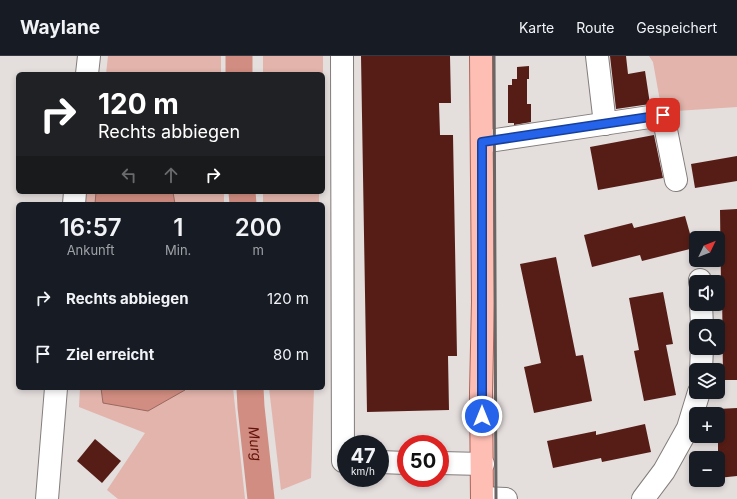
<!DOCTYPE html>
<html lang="de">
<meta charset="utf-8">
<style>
:root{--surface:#171b24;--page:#20242c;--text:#f1f3f6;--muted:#9ea1a6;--line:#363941}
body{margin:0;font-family:Inter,sans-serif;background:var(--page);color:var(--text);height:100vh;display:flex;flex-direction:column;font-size:15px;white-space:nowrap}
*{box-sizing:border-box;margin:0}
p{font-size:13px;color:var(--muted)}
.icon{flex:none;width:22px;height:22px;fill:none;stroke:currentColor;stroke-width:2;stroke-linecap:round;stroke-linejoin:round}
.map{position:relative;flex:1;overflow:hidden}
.details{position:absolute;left:16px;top:146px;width:309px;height:188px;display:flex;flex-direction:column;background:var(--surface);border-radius:6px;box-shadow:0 2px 6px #0003}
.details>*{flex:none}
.top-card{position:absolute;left:16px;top:16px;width:309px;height:122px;border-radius:6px;box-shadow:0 2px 6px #0003;background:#202124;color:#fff;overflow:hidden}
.needle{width:26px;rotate:47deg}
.fabs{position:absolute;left:689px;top:175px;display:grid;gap:8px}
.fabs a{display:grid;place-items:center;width:36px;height:36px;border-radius:6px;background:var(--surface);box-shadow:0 2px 6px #0003;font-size:20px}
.speed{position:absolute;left:337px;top:379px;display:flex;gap:8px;font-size:20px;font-weight:700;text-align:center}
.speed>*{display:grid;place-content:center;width:52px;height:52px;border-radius:50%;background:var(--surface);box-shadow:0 2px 6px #0003;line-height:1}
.speed small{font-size:10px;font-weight:400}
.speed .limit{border:6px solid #d22;background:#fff;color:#111}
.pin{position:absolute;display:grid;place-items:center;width:34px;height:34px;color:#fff;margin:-17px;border-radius:8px;box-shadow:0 2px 6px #0006}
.me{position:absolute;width:44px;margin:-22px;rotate:0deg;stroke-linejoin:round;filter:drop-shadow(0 0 3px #0008)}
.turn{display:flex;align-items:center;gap:14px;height:84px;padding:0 16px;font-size:18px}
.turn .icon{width:52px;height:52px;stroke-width:2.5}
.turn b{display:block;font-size:28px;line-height:34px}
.lanes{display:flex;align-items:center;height:38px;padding:0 16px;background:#0003;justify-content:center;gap:20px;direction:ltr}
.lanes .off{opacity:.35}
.eta{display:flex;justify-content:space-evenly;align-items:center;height:68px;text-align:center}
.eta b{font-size:24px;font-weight:600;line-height:28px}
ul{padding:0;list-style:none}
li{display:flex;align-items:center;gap:12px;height:56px;padding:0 16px}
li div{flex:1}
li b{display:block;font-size:15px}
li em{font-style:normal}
header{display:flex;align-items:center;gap:24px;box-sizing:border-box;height:56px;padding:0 20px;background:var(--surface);border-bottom:1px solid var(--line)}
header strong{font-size:19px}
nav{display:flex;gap:22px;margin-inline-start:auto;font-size:14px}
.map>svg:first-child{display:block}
.green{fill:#e2b4ab}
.water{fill:#d18d81;stroke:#996961}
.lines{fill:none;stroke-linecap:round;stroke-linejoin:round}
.river{stroke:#d18d81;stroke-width:27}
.building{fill:#561d16}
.minor-casing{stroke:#837d7c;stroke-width:24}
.major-casing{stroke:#ac665b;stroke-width:24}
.minor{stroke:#fff;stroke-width:22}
.major{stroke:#febeb3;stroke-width:22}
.rail{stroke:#6a6666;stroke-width:3}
.route-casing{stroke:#184099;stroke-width:10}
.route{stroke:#2563eb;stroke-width:7}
.labels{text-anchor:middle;stroke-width:4;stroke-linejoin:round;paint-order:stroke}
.water-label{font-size:14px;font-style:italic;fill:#621109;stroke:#e4dedd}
</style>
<header>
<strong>Waylane</strong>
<nav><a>Karte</a><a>Route</a><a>Gespeichert</a></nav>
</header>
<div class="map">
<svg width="737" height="443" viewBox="0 0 737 443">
<rect width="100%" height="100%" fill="#e4dedd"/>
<g class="green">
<polygon points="108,0 221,0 221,18 106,18"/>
<rect x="263" y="0" width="60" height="18"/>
<polygon points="649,0 737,0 737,51 676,55 660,45 653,6"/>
<polygon points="85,136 96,136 95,148 84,148"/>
<polygon points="173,136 224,136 224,148 175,148"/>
<rect x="263" y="136" width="56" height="12"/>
<polygon points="80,332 101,332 103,347 185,334 186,332 233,332 245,443 118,443 107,434 145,377 79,351"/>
<polygon points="269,332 314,332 311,422 281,434"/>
</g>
<g class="water">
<polygon points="96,136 173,136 175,148 95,148"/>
<polygon points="101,332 186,332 185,334 148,355 103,347"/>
</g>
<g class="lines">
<g class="river">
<polyline points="239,0 239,18"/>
<polyline points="242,136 243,148"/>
<path id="s1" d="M250 332 251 351 261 443"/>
</g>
</g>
<g class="building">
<polygon points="361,0 450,0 451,47 439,47 440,79 453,79 457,300 448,300 449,354 367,356"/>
<polygon points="610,0 626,0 628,18 645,15 650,48 616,53"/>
<polygon points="529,10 529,23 527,23 527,48 531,48 531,66 514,69 514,67 508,67 508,29 512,29 512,23 517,23 517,11"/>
<polygon points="654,79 663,122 598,134 590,91"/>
<polygon points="737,100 737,125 695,132 691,108"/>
<polygon points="737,153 737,324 723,324 722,230 721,230 720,154"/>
<polygon points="685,160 694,192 642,205 640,199 592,211 584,179 632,167 634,172"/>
<polygon points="556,201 576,300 583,299 592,345 534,357 524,311 541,307 520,208"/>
<polygon points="663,236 673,288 666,289 676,339 644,345 634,295 639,294 629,242"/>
<polygon points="737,352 737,420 718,422 718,353"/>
<polygon points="645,368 651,396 602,406 601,402 553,412 547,385 596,375 596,379"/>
<polygon points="95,383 121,405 102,427 77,405"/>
</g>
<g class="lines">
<g class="minor-casing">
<g id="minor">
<polyline points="342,0 343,405 346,405"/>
<polyline points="597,0 605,68"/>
<polyline points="87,18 89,0"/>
<polyline points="482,86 663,59 676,124"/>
<polyline points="74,148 75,136"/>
<polyline points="700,224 700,226"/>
<polyline points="701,248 702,270"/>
<polyline points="701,314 702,292"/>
<polyline points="380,406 406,407"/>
<polyline points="440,407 483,408"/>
<polyline points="482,442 506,443"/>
<polyline points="47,443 56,332"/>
<polyline points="643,443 664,415 688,372 699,336"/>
</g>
</g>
<g class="major-casing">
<polyline id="major" points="481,0 483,246 481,336 482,443"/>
</g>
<use href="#minor" class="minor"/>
<use href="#major" class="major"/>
<polyline class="rail" points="494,0 496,443"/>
</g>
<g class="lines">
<g class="route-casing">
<polyline id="route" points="482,360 482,86 663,59"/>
</g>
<use href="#route" class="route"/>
</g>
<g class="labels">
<g class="water-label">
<text dy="5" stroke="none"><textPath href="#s1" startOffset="56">Murg</textPath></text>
</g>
</g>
</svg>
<div class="fabs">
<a><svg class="needle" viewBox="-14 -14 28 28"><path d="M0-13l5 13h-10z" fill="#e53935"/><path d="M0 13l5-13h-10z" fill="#9ea1a6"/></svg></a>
<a><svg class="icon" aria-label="sound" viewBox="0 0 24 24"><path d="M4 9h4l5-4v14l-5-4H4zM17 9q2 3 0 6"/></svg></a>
<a><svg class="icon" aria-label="search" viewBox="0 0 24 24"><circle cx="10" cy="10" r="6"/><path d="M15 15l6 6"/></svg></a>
<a><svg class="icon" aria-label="layers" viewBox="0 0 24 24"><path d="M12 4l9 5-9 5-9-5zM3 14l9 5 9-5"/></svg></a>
<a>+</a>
<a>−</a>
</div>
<div class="speed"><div>47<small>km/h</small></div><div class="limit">50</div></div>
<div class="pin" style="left:663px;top:59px;background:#d93025"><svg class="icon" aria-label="arrive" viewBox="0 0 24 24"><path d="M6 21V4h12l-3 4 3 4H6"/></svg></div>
<svg class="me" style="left:482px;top:360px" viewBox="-20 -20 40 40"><circle r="17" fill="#2563eb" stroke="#fff" stroke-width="3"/><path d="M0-11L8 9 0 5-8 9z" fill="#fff"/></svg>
<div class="top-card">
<div class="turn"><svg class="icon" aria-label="right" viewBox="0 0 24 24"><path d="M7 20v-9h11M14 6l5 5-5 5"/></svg><div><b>120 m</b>Rechts abbiegen</div></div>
<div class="lanes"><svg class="icon off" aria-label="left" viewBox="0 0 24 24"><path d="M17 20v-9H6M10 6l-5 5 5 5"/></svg><svg class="icon off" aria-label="ahead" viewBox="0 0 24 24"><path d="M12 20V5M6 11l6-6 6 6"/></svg><svg class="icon" aria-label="right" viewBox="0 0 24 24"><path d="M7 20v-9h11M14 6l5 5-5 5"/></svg></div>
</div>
<section class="details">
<div class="eta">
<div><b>16:57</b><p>Ankunft</p></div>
<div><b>1</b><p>Min.</p></div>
<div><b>200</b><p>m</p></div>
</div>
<ul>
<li><svg class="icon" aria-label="right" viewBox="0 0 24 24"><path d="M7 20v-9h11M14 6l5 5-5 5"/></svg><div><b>Rechts abbiegen</b></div><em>120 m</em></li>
<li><svg class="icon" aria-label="arrive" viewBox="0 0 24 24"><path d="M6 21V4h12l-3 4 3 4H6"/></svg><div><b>Ziel erreicht</b></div><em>80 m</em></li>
</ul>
</section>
</div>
